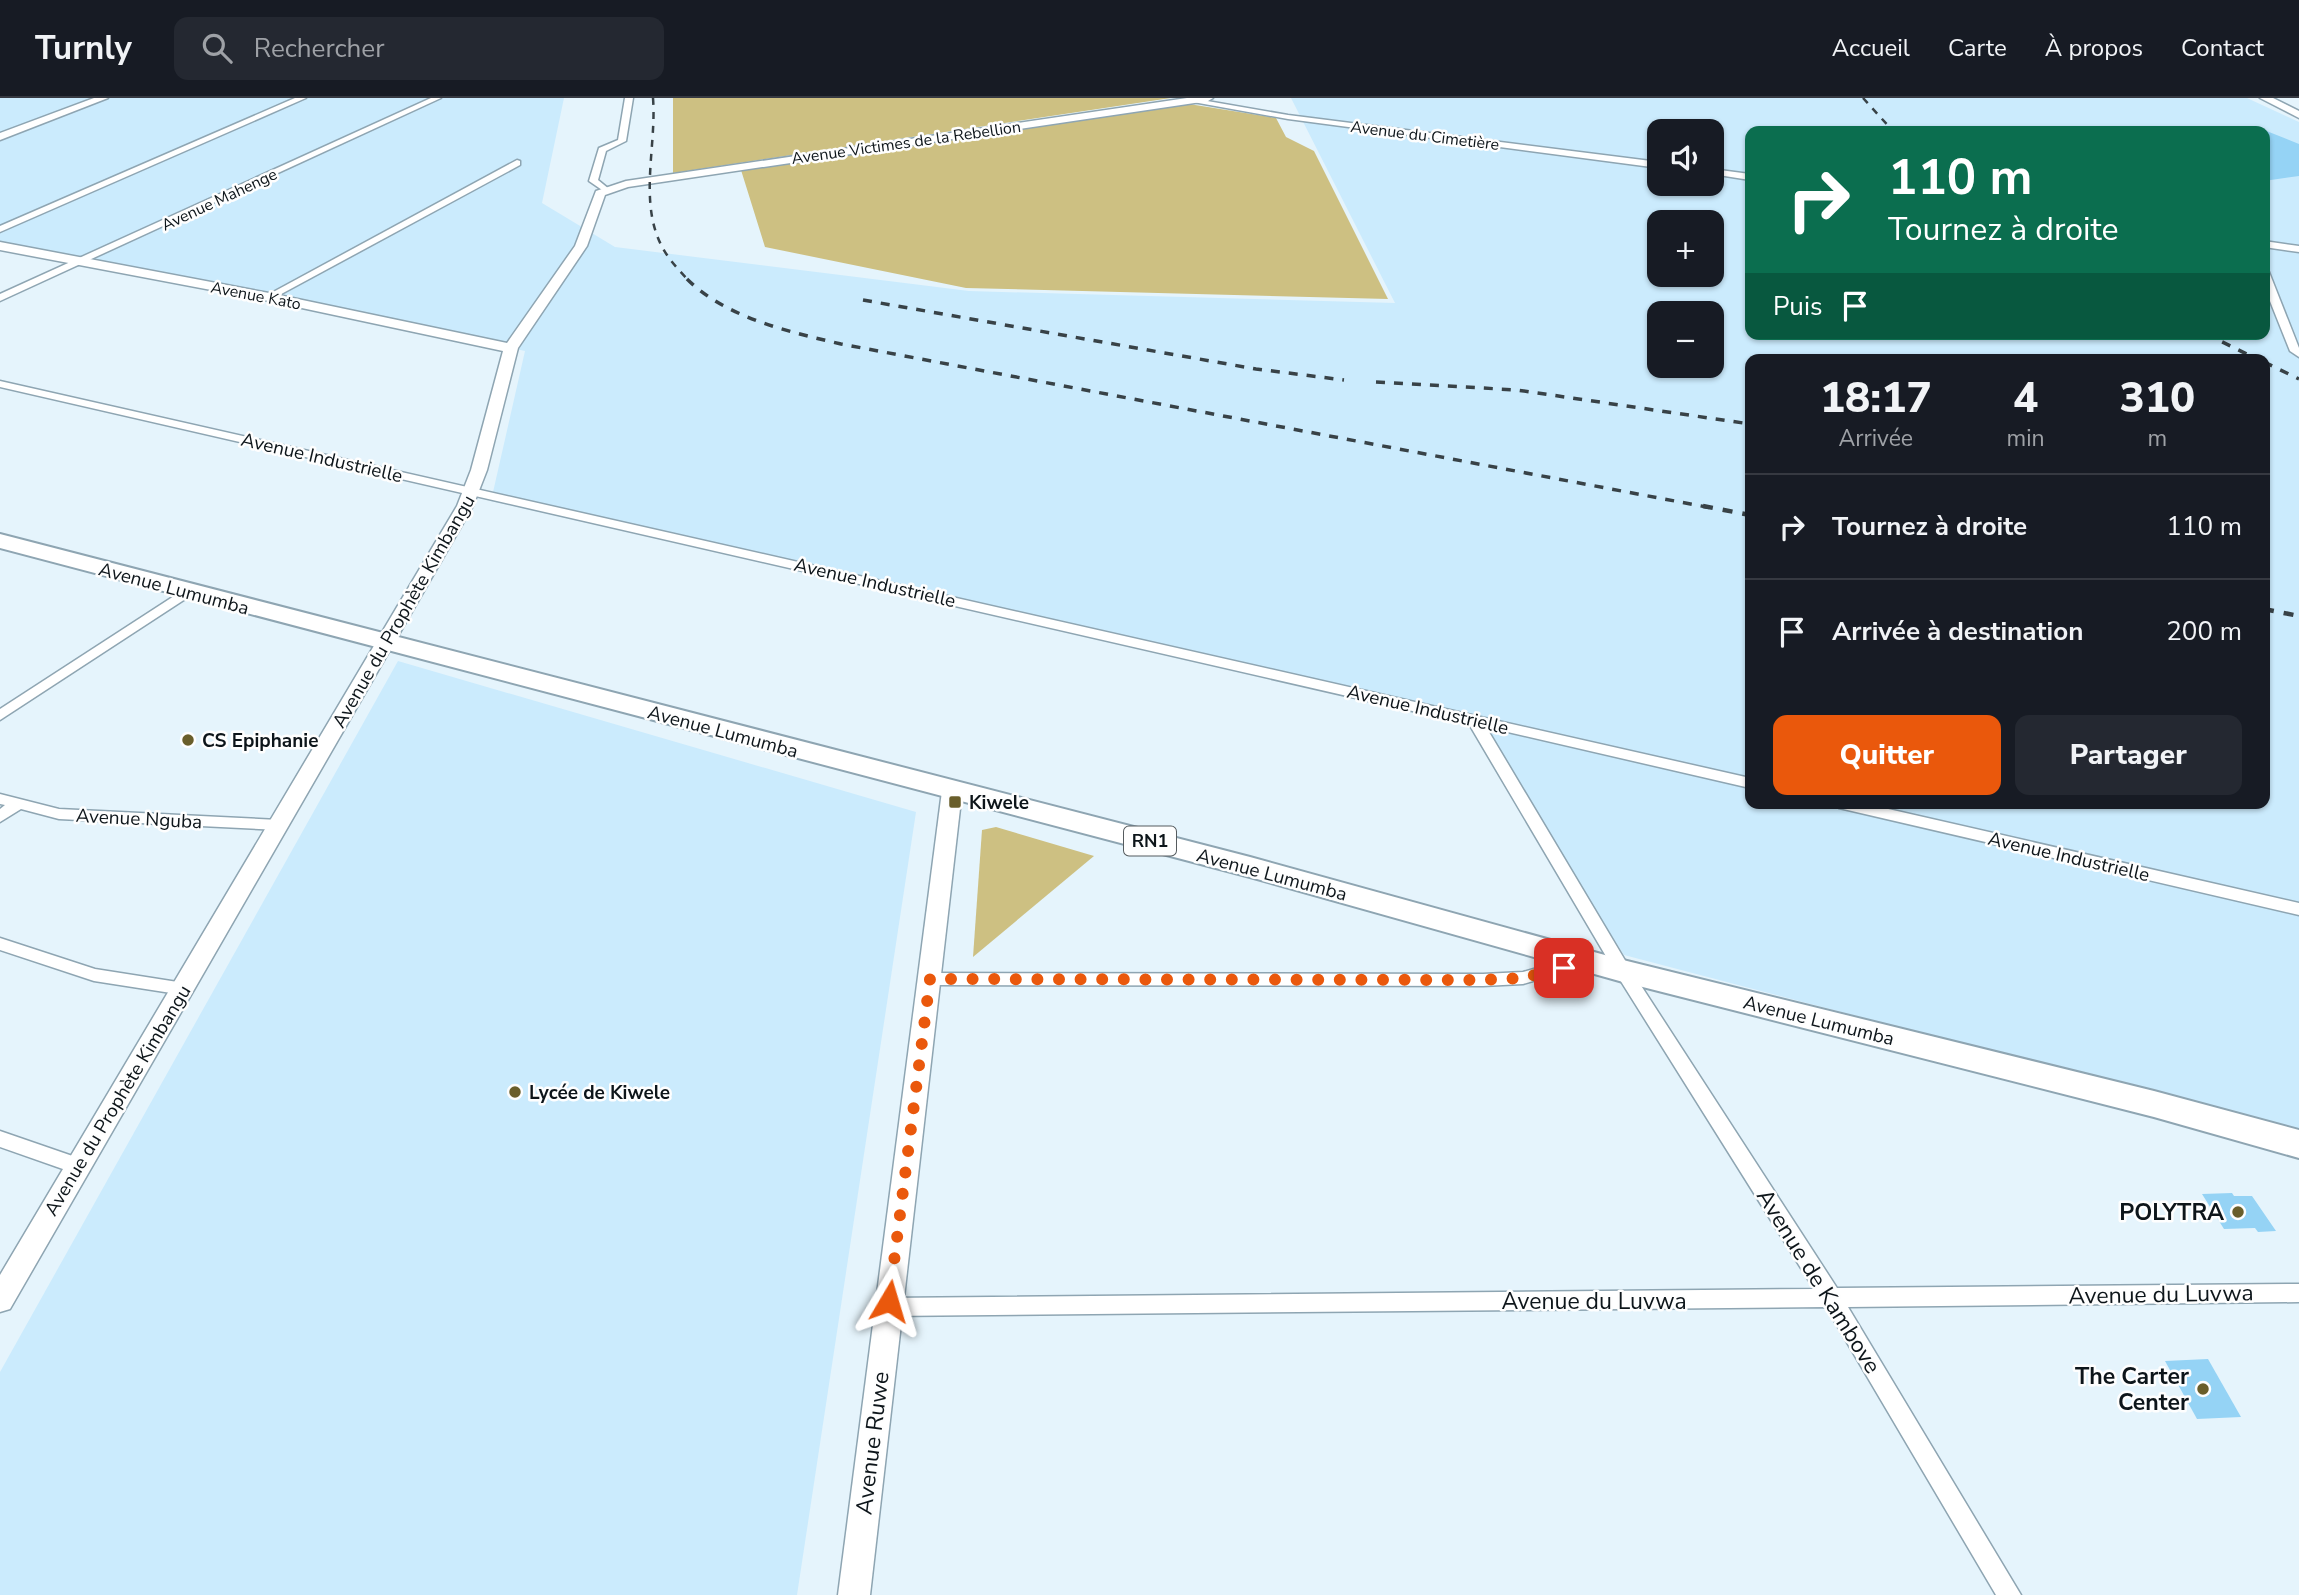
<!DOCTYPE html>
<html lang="fr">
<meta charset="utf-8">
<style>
:root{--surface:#171b24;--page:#242831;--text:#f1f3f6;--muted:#9ea1a6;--line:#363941;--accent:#ea580c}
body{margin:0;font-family:"Nunito Sans",sans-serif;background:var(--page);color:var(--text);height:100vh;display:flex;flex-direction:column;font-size:26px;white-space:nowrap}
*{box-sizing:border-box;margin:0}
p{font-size:23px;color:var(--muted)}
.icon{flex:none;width:38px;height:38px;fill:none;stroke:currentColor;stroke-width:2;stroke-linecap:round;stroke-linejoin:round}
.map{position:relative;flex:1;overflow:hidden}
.drawer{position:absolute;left:1745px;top:256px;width:525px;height:455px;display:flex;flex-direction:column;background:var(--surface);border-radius:14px;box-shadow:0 2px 5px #0004}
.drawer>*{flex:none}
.top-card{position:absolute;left:1745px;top:28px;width:525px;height:214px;border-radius:14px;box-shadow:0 2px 5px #0004;background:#0b6e4f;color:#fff;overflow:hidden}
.controls{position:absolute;left:1647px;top:21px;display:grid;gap:14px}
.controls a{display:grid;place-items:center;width:77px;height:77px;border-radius:14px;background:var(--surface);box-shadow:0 2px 5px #0004;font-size:35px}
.pin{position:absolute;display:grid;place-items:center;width:60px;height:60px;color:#fff;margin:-30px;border-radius:14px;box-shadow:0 4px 10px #0006}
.me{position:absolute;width:77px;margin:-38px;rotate:7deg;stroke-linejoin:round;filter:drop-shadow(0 0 5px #0008)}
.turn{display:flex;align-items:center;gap:24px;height:147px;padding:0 28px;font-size:32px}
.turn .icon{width:91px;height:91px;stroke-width:2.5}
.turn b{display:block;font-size:49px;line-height:60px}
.then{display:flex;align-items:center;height:66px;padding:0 28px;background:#0003;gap:14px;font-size:26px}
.eta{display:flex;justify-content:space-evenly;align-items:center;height:119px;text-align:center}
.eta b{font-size:42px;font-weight:800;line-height:49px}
.primary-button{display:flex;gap:14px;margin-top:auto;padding:14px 28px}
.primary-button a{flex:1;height:80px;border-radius:14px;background:var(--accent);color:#fff;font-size:28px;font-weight:800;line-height:80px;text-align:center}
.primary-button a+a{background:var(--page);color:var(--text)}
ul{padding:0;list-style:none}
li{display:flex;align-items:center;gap:21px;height:105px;padding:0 28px;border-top:2px solid var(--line)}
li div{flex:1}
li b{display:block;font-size:26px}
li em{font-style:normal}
header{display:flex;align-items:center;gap:42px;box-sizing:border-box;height:98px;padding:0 35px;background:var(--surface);border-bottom:2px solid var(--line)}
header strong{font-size:33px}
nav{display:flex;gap:38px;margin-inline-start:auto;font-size:24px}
.search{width:490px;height:63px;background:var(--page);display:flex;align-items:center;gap:18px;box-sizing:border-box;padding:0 24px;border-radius:14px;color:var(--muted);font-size:26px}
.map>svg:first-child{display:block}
.built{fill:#cbebfd;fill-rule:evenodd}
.green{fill:#cdc082}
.building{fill:#95d3f5}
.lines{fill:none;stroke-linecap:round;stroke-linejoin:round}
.street-casing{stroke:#8ea5b2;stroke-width:3}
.secondary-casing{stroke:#8ea5b2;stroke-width:3}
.highway-casing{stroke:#8ea5b2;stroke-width:4}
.street{fill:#fff;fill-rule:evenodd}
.secondary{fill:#fff;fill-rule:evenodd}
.highway{fill:#fff;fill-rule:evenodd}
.rail-far2{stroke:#384247;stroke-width:2.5;stroke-dasharray:7 7;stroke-linecap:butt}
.rail-far1{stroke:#384247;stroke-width:3.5;stroke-dasharray:9 9;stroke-linecap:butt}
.rail{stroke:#384247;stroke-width:4.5;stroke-dasharray:10 10;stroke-linecap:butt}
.route{stroke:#ea580c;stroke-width:12;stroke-dasharray:0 21.6}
.poi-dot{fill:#695e2b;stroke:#fefefe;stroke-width:2.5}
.labels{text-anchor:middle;stroke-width:5;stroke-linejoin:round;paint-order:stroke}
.far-street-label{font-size:16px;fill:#0d151a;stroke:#fefefe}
.shield{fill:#fefefe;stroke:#555b5e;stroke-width:2}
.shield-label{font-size:18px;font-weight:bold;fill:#0d151a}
.street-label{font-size:19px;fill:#0d151a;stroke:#fefefe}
.poi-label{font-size:19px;font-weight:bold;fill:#0d151a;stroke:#fefefe;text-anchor:start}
.near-poi-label{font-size:23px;font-weight:bold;fill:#0d151a;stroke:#fefefe;text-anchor:end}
.near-street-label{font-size:23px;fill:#0d151a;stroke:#fefefe}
</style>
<header>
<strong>Turnly</strong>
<div class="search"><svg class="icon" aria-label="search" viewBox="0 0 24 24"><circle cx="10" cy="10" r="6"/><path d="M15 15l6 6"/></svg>Rechercher</div>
<nav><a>Accueil</a><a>Carte</a><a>À propos</a><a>Contact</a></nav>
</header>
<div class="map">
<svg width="2299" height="1497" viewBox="0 0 2299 1497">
<rect width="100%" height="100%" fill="#e5f4fc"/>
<g class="built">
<path d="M0 0H564L542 105 615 149 969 193 1395 205 1291 0H2247L2299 24V1034L1624 857 1474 624 491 403 525 253 0 144ZM1659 33H1712V86H1659ZM1750 33H2264V236H1750ZM1659 124H1712V177H1659ZM1659 215H1712V268H1659ZM1750 261H2264V705H1750Z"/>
<polygon points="398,563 916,714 797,1497 0,1497 0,1274"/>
</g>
<g class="green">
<polygon points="673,0 1171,0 673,75"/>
<polygon points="1189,6 1276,20 1286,39 1314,53 1388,201 966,190 765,149 741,72"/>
<polygon points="996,729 1094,758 973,859 982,732"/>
</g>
<g class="building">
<polygon points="2264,32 2299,46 2299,78 2264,83"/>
<polygon points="2232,1095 2234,1098 2252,1098 2276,1133 2258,1134 2255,1130 2224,1131 2202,1096"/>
<polygon points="2208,1261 2241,1319 2197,1321 2165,1263"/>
</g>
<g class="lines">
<g class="street-casing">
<g id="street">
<polygon points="295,0 306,0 0,134 0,128"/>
<polygon points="431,0 441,0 0,203 0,196"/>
<polygon points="625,0 633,0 626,43 606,53 598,82 609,91 605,94 589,83 599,50 618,42"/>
<polygon points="1190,0 1288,17 1659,64 1659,70 1288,21 1193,4"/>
<polygon points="517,62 520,63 520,67 272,201 264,199"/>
<polygon points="1712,71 1750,76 1750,82 1712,76"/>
<polygon points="2264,143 2299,148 2299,154 2264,149"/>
<polygon points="2264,171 2269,174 2299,250 2299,259 2290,253 2264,188"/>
<polygon points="0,283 1750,680 1750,690 1486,629 1629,869 1837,1190 2299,1186 2299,1204 1848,1209 2021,1497 1996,1497 1826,1209 888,1218 881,1216 878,1209 881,1202 888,1200 1814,1191 1617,877 1469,626 0,289"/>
<polygon points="188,489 193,490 193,496 0,622 0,611"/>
<polygon points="0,696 59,711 279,722 287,727 279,732 59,721 21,711 0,724 0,711 5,707 0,706"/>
<polygon points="1832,705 1862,705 2299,805 2299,817 1839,710"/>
<polygon points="0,840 95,871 184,885 190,886 193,891 190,896 184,897 94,883 0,852"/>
<polygon points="1585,856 1591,858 1593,862 1591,866 1523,886 1483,888 930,887 924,886 921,881 924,876 930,875 1483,876 1523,874"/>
<polygon points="0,1033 87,1063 90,1069 87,1075 80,1077 0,1049"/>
</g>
</g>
<g class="secondary-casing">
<g id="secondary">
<polygon points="94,0 108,0 0,42 0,35"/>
<polygon points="1187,0 1213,0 1208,3 628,89 605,97 587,148 518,250 487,372 473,408 10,1211 0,1214 0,1177 457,408 471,372 503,253 269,203 0,152 0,144 269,195 507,245 575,148 596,93 626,83"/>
<polygon points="2260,0 2273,0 2299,13 2299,20"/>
<polygon points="952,686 959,688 962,693 870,1497 838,1497 942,693 945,688"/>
</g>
</g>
<g class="highway-casing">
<polygon id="highway" points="0,436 1250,759 1623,862 2154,993 2299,1032 2299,1060 2154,1019 1623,884 1250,779 0,450"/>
</g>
<use href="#street" class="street"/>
<use href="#secondary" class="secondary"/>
<use href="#highway" class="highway"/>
<g class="rail-far2">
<path d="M653 0C657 51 636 111 667 157 673 166 681 174 688 182"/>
<polyline points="1863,0 1893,33"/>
</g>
<g class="rail-far1">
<path d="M687 181C726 220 790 234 841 246L1712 410"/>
<polyline points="863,202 1256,271 1344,282"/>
<polyline points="2206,236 2257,261"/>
<polyline points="2264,264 2299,281"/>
<polyline points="1376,284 1517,292 1750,326"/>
</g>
<g class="rail">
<polyline points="1703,408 1750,417"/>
<polyline points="2264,511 2299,518"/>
</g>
</g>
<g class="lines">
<polyline class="route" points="889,1203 930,881 1483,882 1523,880 1564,870"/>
</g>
<g class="poi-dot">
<circle cx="188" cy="642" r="7"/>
<rect x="948" y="697" width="14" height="14" rx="3.5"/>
<circle cx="515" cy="994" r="7"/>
<circle cx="2238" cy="1114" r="7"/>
<circle cx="2203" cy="1291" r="7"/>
</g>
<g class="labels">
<g class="far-street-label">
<text transform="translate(1425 37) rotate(7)" y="6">Avenue du Cimetière</text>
<text transform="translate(906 44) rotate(-8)" y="6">Avenue Victimes de la Rebellion</text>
<text transform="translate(219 101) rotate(-25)" y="6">Avenue Mahenge</text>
<text transform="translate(256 197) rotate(11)" y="6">Avenue Kato</text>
</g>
<rect class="shield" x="1124" y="728.5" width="52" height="29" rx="5"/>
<g class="shield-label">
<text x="1150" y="749">RN1</text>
</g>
<g class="street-label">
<text transform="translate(322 359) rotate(13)" y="7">Avenue Industrielle</text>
<text transform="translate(875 484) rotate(13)" y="7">Avenue Industrielle</text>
<text transform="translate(174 490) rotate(15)" y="7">Avenue Lumumba</text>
<text transform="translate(403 513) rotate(-60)" y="7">Avenue du Prophète Kimbangu</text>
<text transform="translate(1428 611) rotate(13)" y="7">Avenue Industrielle</text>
<text transform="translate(723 633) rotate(15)" y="7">Avenue Lumumba</text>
<text transform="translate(139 720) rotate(3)" y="7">Avenue Nguba</text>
<text transform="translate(2069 758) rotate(13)" y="7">Avenue Industrielle</text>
<text transform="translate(1272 776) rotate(15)" y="7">Avenue Lumumba</text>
<text transform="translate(1819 922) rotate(14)" y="7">Avenue Lumumba</text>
<text transform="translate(117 1002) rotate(-59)" y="7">Avenue du Prophète Kimbangu</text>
</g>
<g class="poi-label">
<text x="202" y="649">CS Epiphanie</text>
<text x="969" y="711">Kiwele</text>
<text x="529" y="1001">Lycée de Kiwele</text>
</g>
<g class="near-poi-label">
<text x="2224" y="1122">POLYTRA</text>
<text x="2189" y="1286">The Carter<tspan x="2189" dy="26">Center</tspan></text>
</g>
<g class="near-street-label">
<text transform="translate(1819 1183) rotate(58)" y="8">Avenue de Kambove</text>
<text transform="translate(2161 1196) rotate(-1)" y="8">Avenue du Luvwa</text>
<text x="1594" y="1211">Avenue du Luvwa</text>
<text transform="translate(872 1345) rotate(-83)" y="8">Avenue Ruwe</text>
</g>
</g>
</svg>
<div class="controls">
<a><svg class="icon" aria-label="sound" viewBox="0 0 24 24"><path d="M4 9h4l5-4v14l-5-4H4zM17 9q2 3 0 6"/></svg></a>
<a>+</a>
<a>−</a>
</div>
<div class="pin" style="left:1564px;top:870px;background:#d93025"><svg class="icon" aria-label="arrive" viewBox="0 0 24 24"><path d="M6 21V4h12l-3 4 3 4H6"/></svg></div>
<svg class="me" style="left:889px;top:1203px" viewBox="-20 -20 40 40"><path d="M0-17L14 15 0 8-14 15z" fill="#ea580c" stroke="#fff" stroke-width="4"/></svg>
<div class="top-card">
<div class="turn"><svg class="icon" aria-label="right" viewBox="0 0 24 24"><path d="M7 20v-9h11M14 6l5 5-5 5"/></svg><div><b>110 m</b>Tournez à droite</div></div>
<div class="then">Puis<svg class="icon" aria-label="arrive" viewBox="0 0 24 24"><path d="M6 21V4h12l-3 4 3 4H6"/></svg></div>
</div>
<section class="drawer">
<div class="eta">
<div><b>18:17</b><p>Arrivée</p></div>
<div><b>4</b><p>min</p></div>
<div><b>310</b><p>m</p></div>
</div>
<ul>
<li><svg class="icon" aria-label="right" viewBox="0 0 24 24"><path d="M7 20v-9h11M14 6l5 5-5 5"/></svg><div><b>Tournez à droite</b></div><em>110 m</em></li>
<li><svg class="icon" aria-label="arrive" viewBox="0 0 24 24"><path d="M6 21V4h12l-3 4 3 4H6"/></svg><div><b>Arrivée à destination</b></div><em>200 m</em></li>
</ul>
<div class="primary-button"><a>Quitter</a><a>Partager</a></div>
</section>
</div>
